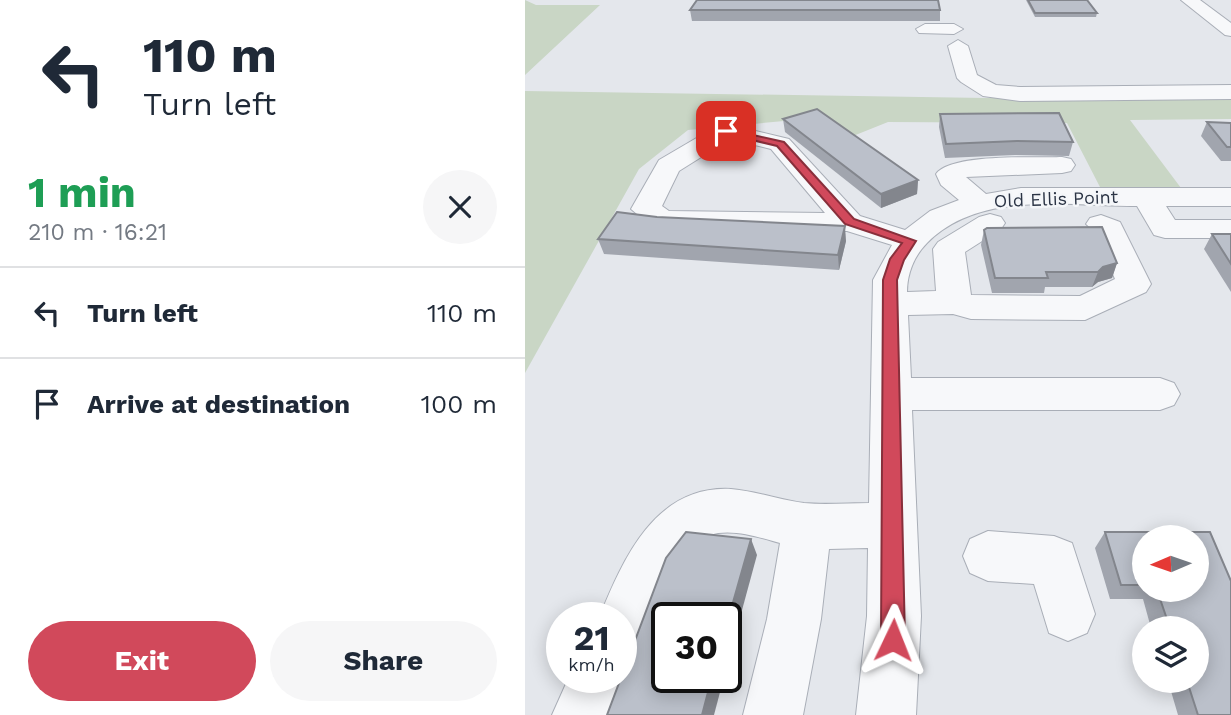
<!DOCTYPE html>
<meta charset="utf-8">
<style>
:root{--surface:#fff;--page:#f6f6f7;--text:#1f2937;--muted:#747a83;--line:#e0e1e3;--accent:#d1495b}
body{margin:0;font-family:"Work Sans",sans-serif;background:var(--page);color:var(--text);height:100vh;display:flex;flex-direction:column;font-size:26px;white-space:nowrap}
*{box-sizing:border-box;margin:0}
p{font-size:23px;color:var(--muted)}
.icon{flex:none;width:38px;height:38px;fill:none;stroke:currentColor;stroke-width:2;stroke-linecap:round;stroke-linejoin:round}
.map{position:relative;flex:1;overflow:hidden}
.drawer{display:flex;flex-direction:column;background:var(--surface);width:525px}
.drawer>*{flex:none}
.guide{background:#fff;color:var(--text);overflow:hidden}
.needle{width:46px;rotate:268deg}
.buttons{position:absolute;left:607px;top:525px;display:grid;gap:14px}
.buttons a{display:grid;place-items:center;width:77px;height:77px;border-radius:50%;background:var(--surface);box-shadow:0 4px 18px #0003;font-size:35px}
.speed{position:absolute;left:21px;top:602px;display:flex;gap:14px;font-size:35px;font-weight:700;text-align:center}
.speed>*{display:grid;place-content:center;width:91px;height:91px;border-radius:50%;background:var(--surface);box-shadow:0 4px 18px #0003;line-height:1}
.speed small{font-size:18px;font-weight:400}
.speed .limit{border:4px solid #111;border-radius:10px;background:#fff;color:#111}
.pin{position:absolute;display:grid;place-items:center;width:60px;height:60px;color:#fff;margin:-30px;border-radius:14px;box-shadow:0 4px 10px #0006}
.me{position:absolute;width:77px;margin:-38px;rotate:2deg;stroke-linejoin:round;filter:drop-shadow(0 0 5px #0008)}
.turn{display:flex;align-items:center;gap:24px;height:147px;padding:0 28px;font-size:32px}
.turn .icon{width:91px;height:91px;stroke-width:2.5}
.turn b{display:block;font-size:49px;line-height:60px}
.round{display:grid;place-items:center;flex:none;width:74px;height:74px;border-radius:37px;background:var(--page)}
.head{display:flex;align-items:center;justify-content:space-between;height:119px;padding:0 28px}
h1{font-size:42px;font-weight:700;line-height:52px;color:#1e9e55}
.primary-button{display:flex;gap:14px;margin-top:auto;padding:14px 28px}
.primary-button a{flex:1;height:80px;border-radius:42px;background:var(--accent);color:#fff;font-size:28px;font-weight:700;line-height:80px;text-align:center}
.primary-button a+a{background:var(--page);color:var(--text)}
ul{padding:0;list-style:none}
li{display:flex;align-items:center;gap:21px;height:91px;padding:0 28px;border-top:2px solid var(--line)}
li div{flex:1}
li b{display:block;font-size:26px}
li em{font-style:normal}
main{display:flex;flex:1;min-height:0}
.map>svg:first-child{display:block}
.green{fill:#c9d6c5}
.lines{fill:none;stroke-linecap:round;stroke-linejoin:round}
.minor-casing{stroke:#a9aeb7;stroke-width:2}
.minor{fill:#f7f8fa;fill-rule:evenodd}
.wall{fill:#a1a5ae;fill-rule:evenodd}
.shaded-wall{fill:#83868d}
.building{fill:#bbc0ca;stroke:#83868d;stroke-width:2}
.route{fill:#d1495b;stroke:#882f3b;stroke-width:2}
.labels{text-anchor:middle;stroke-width:5;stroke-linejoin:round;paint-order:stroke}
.street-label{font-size:18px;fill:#2b3445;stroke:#f4f6f9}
</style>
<main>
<section class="drawer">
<div class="guide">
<div class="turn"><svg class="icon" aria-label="left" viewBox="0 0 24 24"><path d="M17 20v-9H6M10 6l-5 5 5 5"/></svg><div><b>110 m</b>Turn left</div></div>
</div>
<div class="head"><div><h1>1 min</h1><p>210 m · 16:21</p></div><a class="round"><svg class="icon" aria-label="close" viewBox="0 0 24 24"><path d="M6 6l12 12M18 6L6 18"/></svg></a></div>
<ul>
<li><svg class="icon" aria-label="left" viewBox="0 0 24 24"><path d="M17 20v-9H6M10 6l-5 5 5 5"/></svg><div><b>Turn left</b></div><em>110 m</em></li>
<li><svg class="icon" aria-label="arrive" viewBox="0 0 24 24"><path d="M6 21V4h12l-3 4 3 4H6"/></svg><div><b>Arrive at destination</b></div><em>100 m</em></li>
</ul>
<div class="primary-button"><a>Exit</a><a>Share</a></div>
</section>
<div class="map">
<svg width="706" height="715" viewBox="0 0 706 715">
<rect width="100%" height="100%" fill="#e4e7ec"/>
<g class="green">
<polygon points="0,0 11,5 75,5 0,75"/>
<polygon points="0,91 460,98 706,97 706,119 605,120 656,188 576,189 542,123 363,122 323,138 292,118 163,130 114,169 0,373"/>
</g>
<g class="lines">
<g class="minor-casing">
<g id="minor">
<polygon points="656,0 675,0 706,23 706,36 700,35"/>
<polygon points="400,24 429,24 438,29 429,34 394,33 391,29"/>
<polygon points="433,40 443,46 452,75 471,85 495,87 706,85 706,99 495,101 458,96 436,82 432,78 423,46"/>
<path d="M201 124 264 139 335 216 380 230 405 211 434 200 416 185 411 174C426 153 511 158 537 157L546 159 550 165 546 171 537 173 441 177 461 194 496 188H706V206H641L650 220H706V238H640L629 235 612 206C544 206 454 190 402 243 389 256 382 274 382 292L411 291 408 249 413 242 454 217 465 214 476 217 480 223 476 229 440 252 446 295 555 296 590 279 571 233 561 224 565 218 576 215 595 222 626 284 621 292 560 320 446 319 428 314 383 315 386 378H635L649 383 655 394 649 405 635 410H387L396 616 391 715H331L342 616 343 548 304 549 296 619 278 715H218L242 619 255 543C233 537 207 528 184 535 150 546 128 620 116 651L97 659 104 677 88 715H27L44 677H96V618H74C98 559 130 485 206 489 231 491 255 500 279 503 300 505 323 503 344 503L348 280 367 245 322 231 137 229 126 226 106 209 134 160 192 126ZM205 139 246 149 300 213 144 211 137 206 154 171Z"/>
<polygon points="463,531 529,536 547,543 570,614 562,633 543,641 524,633 509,584 463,581 445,573 438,556 445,539"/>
</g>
</g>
<use href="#minor" class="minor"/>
</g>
<g class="wall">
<polygon points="501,0 562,0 572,13 571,17 510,17"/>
<polygon points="165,10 415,10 415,21 167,21"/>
<polygon points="415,114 548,142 544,156 490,155 420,158 414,127"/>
<polygon points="258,119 393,180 392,194 356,208 260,132"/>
<polygon points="682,122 706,123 706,161 696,161 676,136"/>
<polygon points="459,230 592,263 587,278 573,282 567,287 520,287 519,293 467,293 456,245"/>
<polygon points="687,234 706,234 706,292 679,249"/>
<polygon points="73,239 321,241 314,270 79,254"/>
<path d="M580 532H685L706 715H653L643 681H672V628H626L618 599H585L570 548ZM620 537 672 590H620Z"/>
</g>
<g class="shaded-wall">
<polygon points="393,180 392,194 356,208 356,194"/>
<polygon points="320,226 321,241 314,270 313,255"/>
<polygon points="592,263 587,278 573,282 567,287 573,272 578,267"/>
<polygon points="226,539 232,555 201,669 201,627"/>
<polygon points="187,677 199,677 189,715 177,715"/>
</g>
<g class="building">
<polygon points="172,0 413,0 415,10 165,10"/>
<polygon points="503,0 562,0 572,13 510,13"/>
<polygon points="292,109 393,180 356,194 258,119"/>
<polygon points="534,113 548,142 492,141 421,144 415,114"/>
<polygon points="682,122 706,123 706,147 702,147"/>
<polygon points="92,212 132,217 320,226 313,255 73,239"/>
<polygon points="577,227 592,263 578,267 573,272 521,272 523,278 470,278 459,230 462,228"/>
<polygon points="687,234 706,234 706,264"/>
<polygon points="161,532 226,539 201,627 201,618 142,618 142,677 187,677 177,715 82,715 141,558"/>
<polygon points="580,532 685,532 706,581 706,715 673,715 662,681 672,681 672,628 645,628 632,590 672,590 672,537 620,537 620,585 596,585"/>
</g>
<polygon class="route" points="198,128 259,142 329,219 391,241 379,260 372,280 380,640 376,648 368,651 360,648 356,640 358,280 365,259 377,243 320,224 252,146 198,133"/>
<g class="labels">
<g class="street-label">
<text transform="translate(531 199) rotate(-2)" y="6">Old Ellis Point</text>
</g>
</g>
</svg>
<div class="buttons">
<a><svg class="needle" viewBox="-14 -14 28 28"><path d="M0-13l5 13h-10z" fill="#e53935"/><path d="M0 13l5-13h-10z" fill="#747a83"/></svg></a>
<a><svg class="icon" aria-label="layers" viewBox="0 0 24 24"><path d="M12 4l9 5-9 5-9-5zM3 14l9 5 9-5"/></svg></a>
</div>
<div class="speed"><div>21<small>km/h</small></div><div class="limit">30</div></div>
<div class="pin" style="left:201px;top:131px;background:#d93025"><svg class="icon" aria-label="arrive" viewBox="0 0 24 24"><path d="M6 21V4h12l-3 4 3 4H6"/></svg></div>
<svg class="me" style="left:368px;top:640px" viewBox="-20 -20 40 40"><path d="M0-17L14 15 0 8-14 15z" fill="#d1495b" stroke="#fff" stroke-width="4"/></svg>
</div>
</main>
